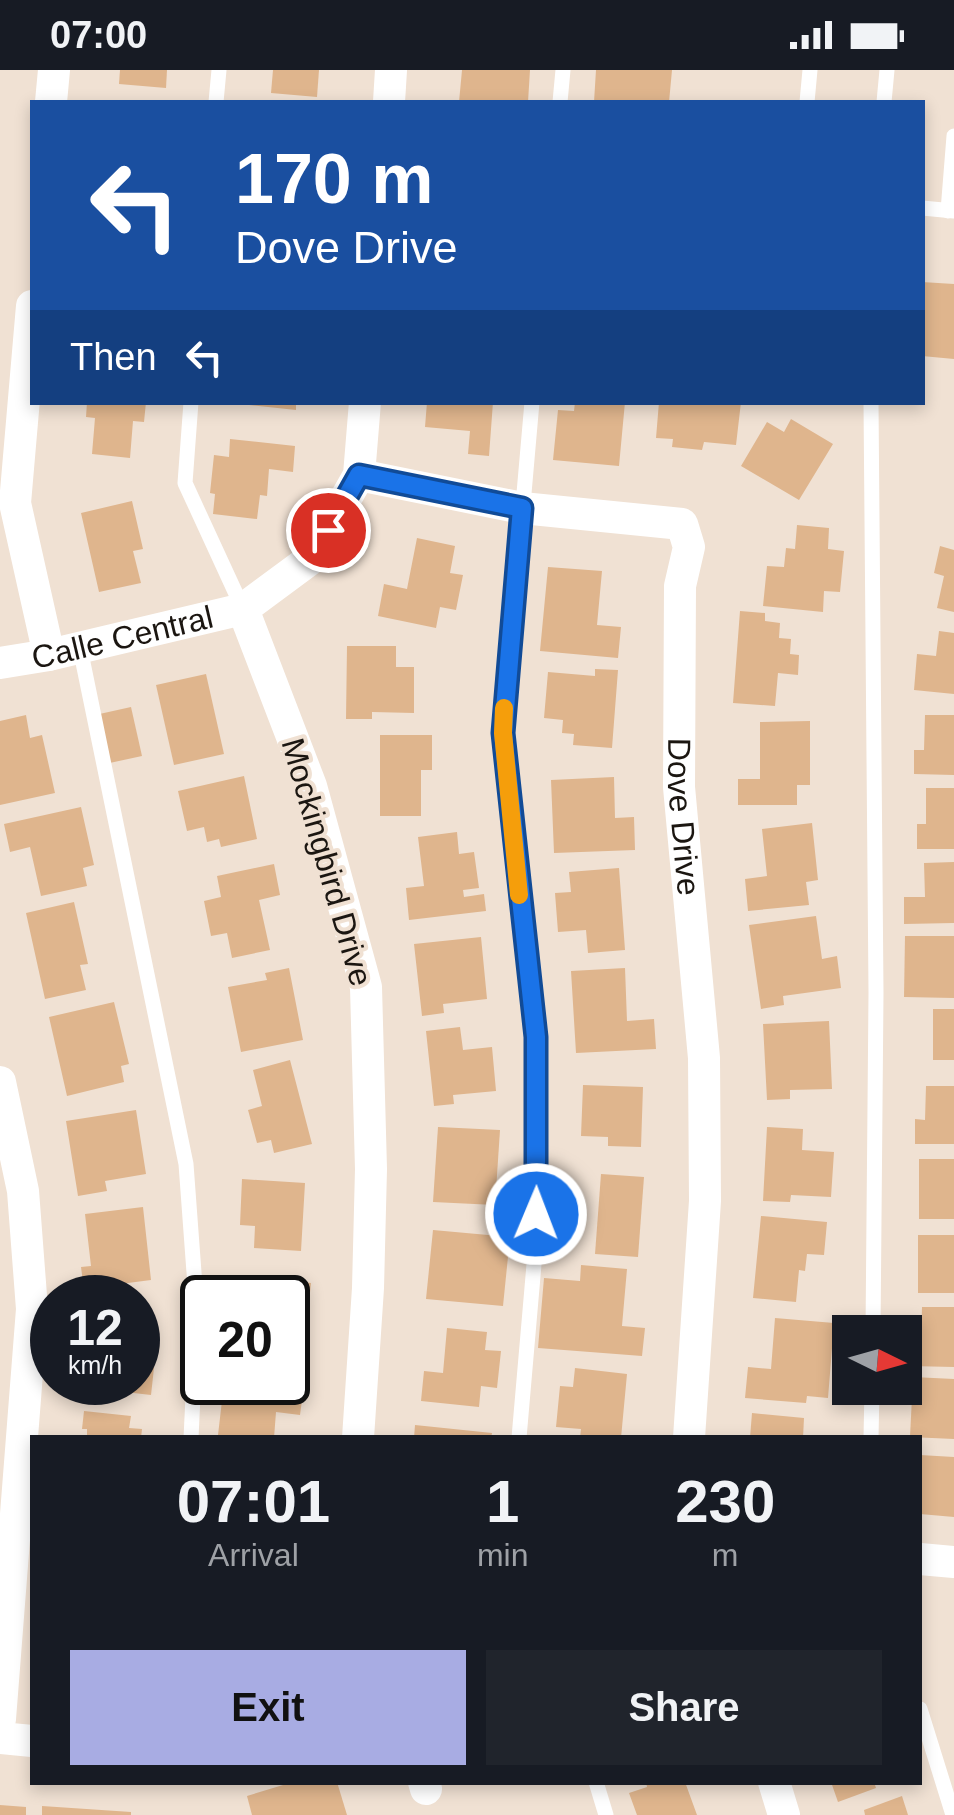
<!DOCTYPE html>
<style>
:root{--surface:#171b24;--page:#20242c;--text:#f1f3f6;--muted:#9ea1a6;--accent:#a8ace3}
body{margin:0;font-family:Arial,sans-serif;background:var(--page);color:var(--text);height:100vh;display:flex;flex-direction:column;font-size:38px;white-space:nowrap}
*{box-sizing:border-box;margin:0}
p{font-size:32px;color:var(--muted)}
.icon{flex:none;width:55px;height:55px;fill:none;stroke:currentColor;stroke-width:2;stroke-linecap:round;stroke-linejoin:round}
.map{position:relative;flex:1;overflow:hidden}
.side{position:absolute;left:30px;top:1365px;width:892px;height:350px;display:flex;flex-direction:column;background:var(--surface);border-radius:0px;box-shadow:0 5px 15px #0003}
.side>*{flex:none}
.top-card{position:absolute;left:30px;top:30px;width:895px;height:305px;border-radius:0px;box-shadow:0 5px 15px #0003;background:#1a4fa0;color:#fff;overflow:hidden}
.needle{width:65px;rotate:95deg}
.tools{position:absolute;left:832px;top:1245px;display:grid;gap:20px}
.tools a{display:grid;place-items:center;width:90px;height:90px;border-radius:0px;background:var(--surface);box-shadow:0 5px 15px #0003;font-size:50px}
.speed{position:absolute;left:30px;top:1205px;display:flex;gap:20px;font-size:50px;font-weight:700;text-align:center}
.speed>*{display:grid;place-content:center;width:130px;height:130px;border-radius:50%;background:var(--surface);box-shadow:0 5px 15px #0003;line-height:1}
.speed small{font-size:25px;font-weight:400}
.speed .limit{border:5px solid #111;border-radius:15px;background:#fff;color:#111}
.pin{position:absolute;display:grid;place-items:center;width:85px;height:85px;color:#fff;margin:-42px;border:5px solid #fff;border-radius:50%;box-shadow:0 2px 10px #0007}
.me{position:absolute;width:110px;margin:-55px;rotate:1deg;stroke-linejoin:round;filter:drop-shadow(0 0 8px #0008)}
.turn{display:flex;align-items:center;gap:35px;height:210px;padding:0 40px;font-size:45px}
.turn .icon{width:130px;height:130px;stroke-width:2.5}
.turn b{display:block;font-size:70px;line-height:85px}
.then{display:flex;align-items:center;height:95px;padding:0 40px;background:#0003;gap:20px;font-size:38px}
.eta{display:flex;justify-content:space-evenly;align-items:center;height:170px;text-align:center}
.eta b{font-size:60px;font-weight:700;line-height:70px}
.button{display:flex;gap:20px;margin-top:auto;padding:20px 40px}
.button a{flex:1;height:115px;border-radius:0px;background:var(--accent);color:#111;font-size:40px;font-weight:700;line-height:115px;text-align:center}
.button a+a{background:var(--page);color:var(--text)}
.status{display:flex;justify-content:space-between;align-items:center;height:70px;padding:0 50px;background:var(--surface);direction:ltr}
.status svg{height:28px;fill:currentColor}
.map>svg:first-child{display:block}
.building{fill:#dfb58d}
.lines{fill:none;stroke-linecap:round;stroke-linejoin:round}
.service{stroke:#fff;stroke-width:15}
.minor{stroke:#fff;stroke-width:32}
.route-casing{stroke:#114b97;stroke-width:25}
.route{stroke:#1a73e8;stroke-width:18}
.slow{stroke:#f59e0b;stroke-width:18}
.labels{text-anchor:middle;stroke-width:8;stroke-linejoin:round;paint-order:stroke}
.street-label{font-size:32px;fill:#1b1611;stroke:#f0e1d3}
</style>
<div class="status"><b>07:00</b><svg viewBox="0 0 49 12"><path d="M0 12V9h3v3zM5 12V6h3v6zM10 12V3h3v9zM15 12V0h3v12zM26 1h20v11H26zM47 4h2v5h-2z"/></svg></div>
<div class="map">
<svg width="954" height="1745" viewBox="0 0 954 1745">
<rect width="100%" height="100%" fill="#f0e1d3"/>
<g class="building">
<polygon points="120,0 167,0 166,18 119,14"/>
<polygon points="273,0 319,0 317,27 271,23"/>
<polygon points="462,0 530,0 528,32 459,32"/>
<polygon points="596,0 672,0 669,32 594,32"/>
<polygon points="922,212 954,214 954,289 922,286"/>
<polygon points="87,332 146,332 144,352 133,351 130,388 92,384 95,348 86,347"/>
<polygon points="249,332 296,332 296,340 249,335"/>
<polygon points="427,332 493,332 489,386 468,384 470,361 425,357"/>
<polygon points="575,332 625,332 619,396 553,390 558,340 574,341"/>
<polygon points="659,332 741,332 736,375 704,372 702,380 672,377 673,369 656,368"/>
<polygon points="791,349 833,374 799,430 741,396 767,352 784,362"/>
<polygon points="230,369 295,376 293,402 269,399 267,426 260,425 257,449 213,444 215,424 210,423 214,385 229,387"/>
<polygon points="132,431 143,479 133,481 141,513 99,522 81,443"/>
<polygon points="797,455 829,458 828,479 844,481 840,522 824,521 823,542 763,536 767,496 784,497 786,478 795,479"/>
<polygon points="417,468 455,476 450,503 463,505 456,540 440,537 436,558 378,546 384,514 407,519"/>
<polygon points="940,476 954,480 954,542 937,538 944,506 934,503"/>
<polygon points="548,497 602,501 597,555 621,557 618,588 540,581"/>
<polygon points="740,541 765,543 765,551 780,553 779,568 791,569 790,584 799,585 798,605 778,603 775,636 733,633"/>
<polygon points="939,561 954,563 954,624 914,620 917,584 936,586"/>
<polygon points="347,576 396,576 396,597 414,597 414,643 372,642 372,649 346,649"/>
<polygon points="595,599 618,600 612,678 573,675 574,664 562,663 563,650 544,648 548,602 595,606"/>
<polygon points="206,604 224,684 174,695 156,615"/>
<polygon points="131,637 142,686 105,694 95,645"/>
<polygon points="26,645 30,668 42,665 55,723 0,735 0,651"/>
<polygon points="925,645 954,645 954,705 914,704 914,680 924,680"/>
<polygon points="810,651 810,715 797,715 797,735 738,735 738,709 760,709 760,652"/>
<polygon points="380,665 432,665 432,700 421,700 421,746 380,746"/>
<polygon points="244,706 257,769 221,777 219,769 207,772 204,757 187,761 178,721"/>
<polygon points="614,707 615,748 634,747 635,780 554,783 551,710"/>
<polygon points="926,718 954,718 954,779 917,779 917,754 926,754"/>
<polygon points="81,737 94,795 83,798 87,816 41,826 30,777 10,782 4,754"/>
<polygon points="812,753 818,810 806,812 809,835 748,841 745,809 767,806 762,759"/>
<polygon points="457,762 459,784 474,782 479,818 463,820 464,827 484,824 486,841 409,850 406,818 424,816 418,767"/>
<polygon points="954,792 954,853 904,854 904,827 925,827 924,793"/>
<polygon points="274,794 280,825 259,830 270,880 232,888 227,863 211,866 204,831 221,827 217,806"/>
<polygon points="619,798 625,880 588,883 586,860 558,862 555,823 571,822 569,802"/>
<polygon points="74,832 88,894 80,895 86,920 45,929 26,843"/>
<polygon points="816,846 822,889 837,886 841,918 783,926 784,935 761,939 749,855"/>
<polygon points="905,866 954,866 954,928 904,927"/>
<polygon points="481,867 487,929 443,934 444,943 422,946 414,874"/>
<polygon points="289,898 303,970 241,982 228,917 267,910 265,903"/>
<polygon points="625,898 627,951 654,949 656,979 576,983 571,901"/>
<polygon points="114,932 129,994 121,996 124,1012 67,1026 49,947"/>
<rect x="933" y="939" width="21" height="51"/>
<polygon points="829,951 832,1019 790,1020 790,1029 767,1030 763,954"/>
<polygon points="460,957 463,980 492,977 496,1021 453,1025 454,1034 434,1036 426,961"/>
<polygon points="290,990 312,1074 274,1083 271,1070 257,1073 248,1040 262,1036 253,1000"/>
<polygon points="583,1015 643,1017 641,1077 608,1076 608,1067 581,1066"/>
<polygon points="926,1016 954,1016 954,1074 915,1074 915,1049 925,1050"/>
<polygon points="136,1040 146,1104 105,1111 107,1121 78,1126 66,1051"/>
<polygon points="438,1057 500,1060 495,1135 433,1132"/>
<polygon points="767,1057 803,1059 802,1080 834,1082 831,1127 791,1125 790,1132 763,1131"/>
<rect x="919" y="1089" width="35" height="60"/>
<polygon points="601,1104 644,1107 638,1187 595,1184"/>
<polygon points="242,1109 305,1113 301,1181 254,1178 255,1156 240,1155"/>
<polygon points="143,1137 151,1210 120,1214 122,1226 85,1228 81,1197 91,1196 85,1144"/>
<polygon points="761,1146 827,1152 824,1185 807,1184 805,1201 799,1200 796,1232 753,1228"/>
<polygon points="433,1160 510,1167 503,1236 426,1229"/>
<rect x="918" y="1165" width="36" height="58"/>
<polygon points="581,1195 627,1199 622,1256 645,1258 642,1286 538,1278 544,1208 580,1211"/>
<polygon points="269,1208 311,1213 301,1307 288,1306 288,1228 266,1228"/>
<polygon points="922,1237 954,1237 954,1297 909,1296 910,1269 921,1269"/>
<polygon points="775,1248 834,1253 828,1328 807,1326 806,1333 745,1328 748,1297 771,1299"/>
<polygon points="138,1250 151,1252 148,1279 156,1280 151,1325 90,1318 90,1312 138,1312"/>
<polygon points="447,1258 487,1262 485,1280 501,1281 497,1318 481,1316 479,1337 421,1331 424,1301 443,1303"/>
<polygon points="575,1298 627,1304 621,1368 580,1368 581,1359 556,1357 560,1316 573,1317"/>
<polygon points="913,1307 954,1309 954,1369 910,1367"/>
<polygon points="242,1312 304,1315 300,1345 276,1342 274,1368 218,1365 223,1322 241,1324"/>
<polygon points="84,1341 131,1346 129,1358 142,1359 141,1368 87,1368 87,1359 82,1359"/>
<polygon points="752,1343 804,1348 803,1368 750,1368"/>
<polygon points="415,1355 492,1363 491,1368 414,1368"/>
<polygon points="920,1385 954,1387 954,1447 920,1444"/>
<polygon points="293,1712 337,1712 347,1745 252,1745 247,1726"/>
<polygon points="646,1712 685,1712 697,1745 637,1745 629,1723 647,1717"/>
<polygon points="831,1712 874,1712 876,1718 838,1732"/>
<polygon points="902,1726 908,1745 865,1745 864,1740"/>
<polygon points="0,1735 26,1737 26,1745 0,1745"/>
<polygon points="42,1736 131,1742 131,1745 42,1745"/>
</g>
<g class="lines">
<g class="service">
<polyline points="216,32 219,0"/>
<polyline points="560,32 563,0"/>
<polyline points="807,32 810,0"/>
<polyline points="884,32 887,0"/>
<polyline points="922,138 954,141"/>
<polyline points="948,141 954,66"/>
<polyline points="191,332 185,413 243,539"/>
<polyline points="871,332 876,923 873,1262"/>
<polyline points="80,578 186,1094 197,1243 191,1368"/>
<polyline points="519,1368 535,1183 538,1043 535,967 503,663 532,332"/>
<polyline points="871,1368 872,1318"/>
<polyline points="920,1639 953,1745"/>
<polyline points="596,1712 606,1745"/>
</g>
<g class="minor">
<polyline points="51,32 54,0"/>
<polyline points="389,32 391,0"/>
<polyline points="32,236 15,433 49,585"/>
<path id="s1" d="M359 405 522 438 682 454 689 477 680 516 679 717 704 988 705 1131 689 1368"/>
<path id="s2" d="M0 593 49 585 243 539"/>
<polyline points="0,1012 23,1121 32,1239 0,1649"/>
<polyline points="358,1368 368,1218 371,1099 366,917 311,716 243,539 312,488 359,405 365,332"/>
<polyline points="920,1489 954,1492"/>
<polyline points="0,1668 32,1671"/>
<polyline points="424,1712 426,1719"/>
<polyline points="774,1712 784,1745"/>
</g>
</g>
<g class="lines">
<g class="route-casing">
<polyline id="route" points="328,460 359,405 522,438 503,663 536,967 536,1144"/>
</g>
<use href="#route" class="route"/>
<polyline class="slow" points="504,638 503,663 519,825"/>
</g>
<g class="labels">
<g class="street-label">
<text dy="11" stroke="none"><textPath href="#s2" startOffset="125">Calle Central</textPath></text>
<text dy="11" stroke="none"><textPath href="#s1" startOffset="622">Dove Drive</textPath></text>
<text transform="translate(327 792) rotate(74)" y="11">Mockingbird Drive</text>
</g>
</g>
</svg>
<div class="tools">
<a><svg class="needle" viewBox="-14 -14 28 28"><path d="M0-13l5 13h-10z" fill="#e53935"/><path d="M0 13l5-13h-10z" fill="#9ea1a6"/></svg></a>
</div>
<div class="speed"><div>12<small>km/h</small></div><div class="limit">20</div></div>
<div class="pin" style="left:328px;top:460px;background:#d93025"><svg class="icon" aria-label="arrive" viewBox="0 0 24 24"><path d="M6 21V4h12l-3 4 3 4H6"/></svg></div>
<svg class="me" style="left:536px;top:1144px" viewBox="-20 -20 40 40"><circle r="17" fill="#1a73e8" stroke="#fff" stroke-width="3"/><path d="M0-11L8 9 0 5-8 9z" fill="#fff"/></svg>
<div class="top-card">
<div class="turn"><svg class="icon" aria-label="left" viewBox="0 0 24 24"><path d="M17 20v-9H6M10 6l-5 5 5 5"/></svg><div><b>170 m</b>Dove Drive</div></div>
<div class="then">Then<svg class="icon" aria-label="left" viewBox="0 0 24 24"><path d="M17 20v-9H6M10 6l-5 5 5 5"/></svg></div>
</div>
<section class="side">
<div class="eta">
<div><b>07:01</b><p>Arrival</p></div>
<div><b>1</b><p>min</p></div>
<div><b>230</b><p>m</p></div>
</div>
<div class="button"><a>Exit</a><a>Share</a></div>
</section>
</div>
